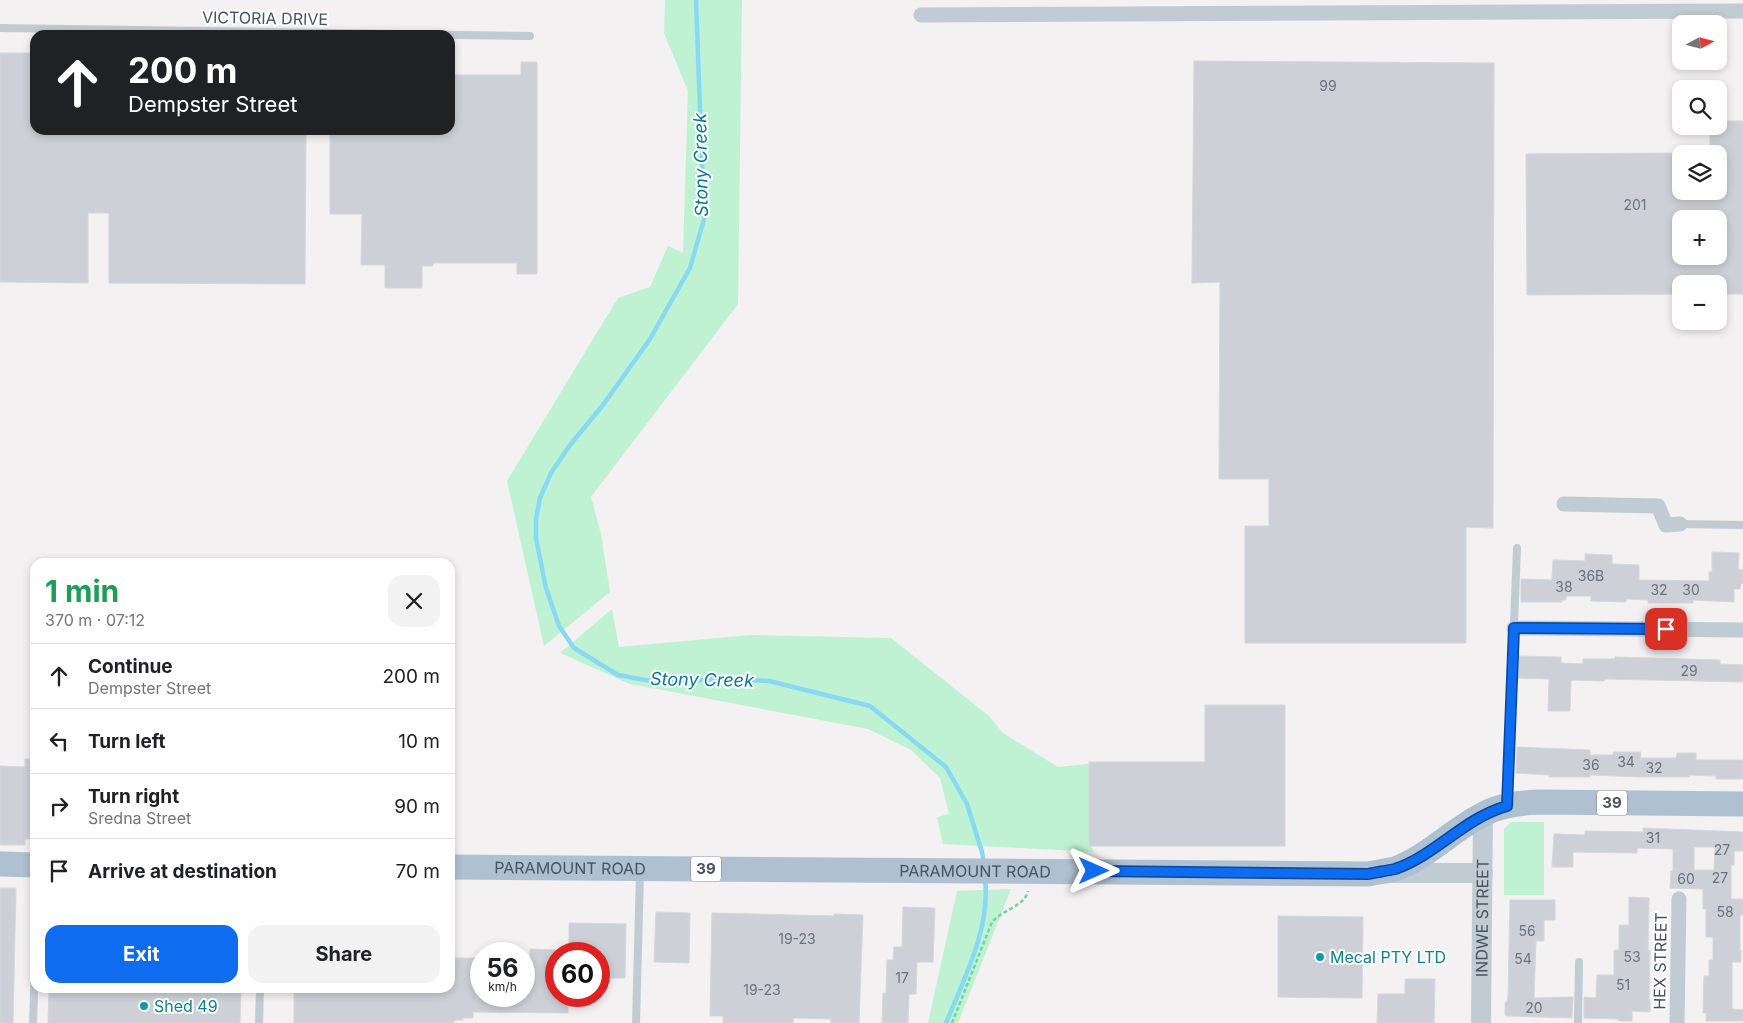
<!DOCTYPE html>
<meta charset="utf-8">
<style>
:root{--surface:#fff;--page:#f2f2f2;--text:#202124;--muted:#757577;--line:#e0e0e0;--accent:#0e6cf0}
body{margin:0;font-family:Inter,sans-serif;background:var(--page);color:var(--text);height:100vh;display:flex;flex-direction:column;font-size:19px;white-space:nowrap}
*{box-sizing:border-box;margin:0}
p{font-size:16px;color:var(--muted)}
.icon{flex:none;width:28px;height:28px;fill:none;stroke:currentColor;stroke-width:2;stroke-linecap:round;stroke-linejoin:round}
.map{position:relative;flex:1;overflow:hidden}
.details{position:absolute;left:30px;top:558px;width:425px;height:435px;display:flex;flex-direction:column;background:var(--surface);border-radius:15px;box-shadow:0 2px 8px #0003}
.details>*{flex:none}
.hud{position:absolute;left:30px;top:30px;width:425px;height:105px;border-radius:15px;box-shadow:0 2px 8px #0003;background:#202124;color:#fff;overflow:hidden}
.needle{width:32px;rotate:83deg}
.tools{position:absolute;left:1672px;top:15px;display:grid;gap:10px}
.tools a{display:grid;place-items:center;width:55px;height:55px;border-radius:10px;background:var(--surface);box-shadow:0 2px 8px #0003;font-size:25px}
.speed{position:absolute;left:470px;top:942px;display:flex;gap:10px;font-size:25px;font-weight:700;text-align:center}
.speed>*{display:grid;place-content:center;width:65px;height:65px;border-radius:50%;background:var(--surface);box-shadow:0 2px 8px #0003;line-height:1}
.speed small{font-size:12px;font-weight:400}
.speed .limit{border:8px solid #d22;background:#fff;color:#111}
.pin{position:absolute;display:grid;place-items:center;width:42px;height:42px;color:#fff;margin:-21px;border-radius:10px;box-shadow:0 2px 8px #0006}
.me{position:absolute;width:55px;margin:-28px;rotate:90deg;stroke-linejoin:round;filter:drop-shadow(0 0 4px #0008)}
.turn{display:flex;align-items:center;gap:18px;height:105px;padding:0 15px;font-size:22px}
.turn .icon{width:65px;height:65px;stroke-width:2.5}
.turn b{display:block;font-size:35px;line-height:42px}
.round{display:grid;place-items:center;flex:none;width:52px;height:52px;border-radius:15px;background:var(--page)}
.overview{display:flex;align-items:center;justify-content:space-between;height:85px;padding:0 15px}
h1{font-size:30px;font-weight:700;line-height:38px;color:#1e9e55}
.primary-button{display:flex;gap:10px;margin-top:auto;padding:10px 15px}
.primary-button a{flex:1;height:58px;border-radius:15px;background:var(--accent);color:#fff;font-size:20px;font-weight:700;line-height:58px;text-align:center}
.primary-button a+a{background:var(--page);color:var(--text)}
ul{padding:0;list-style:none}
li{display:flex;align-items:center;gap:15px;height:65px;padding:0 15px;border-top:1px solid var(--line)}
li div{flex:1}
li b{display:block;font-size:19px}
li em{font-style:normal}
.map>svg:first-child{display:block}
.green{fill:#bef2d3}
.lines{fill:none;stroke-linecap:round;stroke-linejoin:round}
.stream{stroke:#88daf2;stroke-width:4.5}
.building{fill:#cdd0d6;stroke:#d5d7dd;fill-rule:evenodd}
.path{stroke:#73d3a6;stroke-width:2.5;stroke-dasharray:4 2.5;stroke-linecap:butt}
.service{stroke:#c1cbd3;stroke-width:8}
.minor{stroke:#c1cbd3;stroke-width:15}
.tertiary{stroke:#c1cbd3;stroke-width:20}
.primary{stroke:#afc0d1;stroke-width:25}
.route-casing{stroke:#09469c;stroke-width:12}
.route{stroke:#0e6cf0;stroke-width:9}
.culture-dot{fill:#0f9aa8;stroke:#fff;stroke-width:2}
.labels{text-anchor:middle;stroke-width:4;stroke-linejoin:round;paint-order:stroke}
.number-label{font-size:14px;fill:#68737e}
.shield{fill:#fff;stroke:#7e8790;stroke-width:1}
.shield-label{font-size:15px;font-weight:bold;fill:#475460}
.street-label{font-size:16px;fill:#475460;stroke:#fff}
.culture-label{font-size:16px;fill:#0d838f;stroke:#fff;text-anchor:start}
.water-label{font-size:18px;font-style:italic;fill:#067a9e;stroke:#fff}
</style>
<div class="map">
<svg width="1743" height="1023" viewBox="0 0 1743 1023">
<rect width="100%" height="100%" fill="#f3f1f1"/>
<g class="green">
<polygon points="665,0 742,0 738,304 591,497 601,534 610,592 544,646 507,481 618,298 650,287 668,246 683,253 688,91 664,33"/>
<polygon points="612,609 619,647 751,635 891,638 989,716 1003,733 1058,767 1089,764 1089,845 1095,852 943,844 937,817 949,814 940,778 911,750 868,729 630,684 560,653"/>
<polygon points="1511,822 1544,822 1544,895 1504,895 1504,829"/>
<polygon points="1011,889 958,1023 928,1023 957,891"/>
</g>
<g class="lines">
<g class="stream">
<polyline points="696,0 704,219 690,268 650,339 603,405 570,445 551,473 540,498 536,519 536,538 546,588 559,626 574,648 618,675 662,683 717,679 769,681 870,706 946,767 967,804 982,852 984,864"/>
<path d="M946 1023C964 979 991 927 985 879"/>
</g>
</g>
<g class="building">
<polygon points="0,53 35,53 35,130 306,130 305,284 109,283 109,213 88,213 88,283 0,282"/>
<polygon points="1194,61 1494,63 1493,528 1466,527 1466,643 1245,643 1245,526 1269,526 1269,479 1219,479 1220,282 1192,283"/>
<polygon points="521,62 537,62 537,274 517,274 517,263 433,263 433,266 422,266 422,288 385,288 385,265 361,265 362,214 330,214 330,130 452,130 452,75 521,75"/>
<path d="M1719 121H1743V294H1719V284H1681V294L1527 295 1526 154 1681 153V191H1719V154H1710V126H1719ZM1681 219H1719V256H1681Z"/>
<polygon points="1712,552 1739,553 1738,569 1743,570 1743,584 1741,583 1740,589 1734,589 1734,602 1693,600 1693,603 1648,603 1648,600 1626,599 1626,602 1591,601 1591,596 1566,596 1566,600 1562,600 1562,602 1521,602 1521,579 1552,580 1553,560 1585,561 1585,554 1612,555 1612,564 1639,565 1639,580 1709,581 1709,572 1712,572"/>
<polygon points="1518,656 1561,657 1561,663 1583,664 1583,659 1615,659 1615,657 1720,660 1720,664 1743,665 1743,682 1605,679 1604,681 1574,680 1571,681 1570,711 1548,711 1549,679 1518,678"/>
<polygon points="1205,705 1285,705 1285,846 1089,846 1089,762 1205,762"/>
<polygon points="1517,747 1590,750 1590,755 1613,755 1613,752 1641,752 1640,758 1676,758 1677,753 1696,753 1696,760 1743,760 1743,779 1716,779 1716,776 1689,775 1689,777 1644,777 1590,775 1590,777 1549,777 1549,775 1516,773"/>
<polygon points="25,759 35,759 35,839 25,839 25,845 0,845 0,766 25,767"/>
<path d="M1643 828 1743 832V851H1734V865H1731V899H1743V915H1740V951H1741V962H1732V1009L1743 1010V1021H1706V1013H1703L1704 976H1709V960H1713V937H1706V909H1703V889L1670 888 1671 871H1673V849L1637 848V853L1573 852V867H1552L1554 834 1585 835V831L1643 832ZM1694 847H1715L1714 870H1694Z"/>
<polygon points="0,888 16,888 13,1023 0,1023"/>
<polygon points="1629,897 1649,898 1648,950 1650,950 1649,1000 1650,1000 1650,1012 1632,1011 1632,1021 1619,1021 1618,1019 1584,1018 1584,997 1596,998 1597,975 1614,975 1614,950 1619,950 1619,925 1629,925"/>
<polygon points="1510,900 1555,900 1555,920 1544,920 1544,941 1536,941 1534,998 1573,997 1572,1018 1506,1016 1505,1014 1505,1002 1507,1002 1508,996"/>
<polygon points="903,907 935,908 933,962 917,962 916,994 909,994 908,1023 882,1023 883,993 886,993 887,960 893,960 894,947 902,947"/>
<polygon points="656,912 690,913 689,963 654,962"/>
<polygon points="712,913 834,916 834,914 863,915 859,1023 831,1023 831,1019 793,1018 793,1023 723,1023 723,1016 710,1016"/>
<polygon points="1278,916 1363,917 1362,998 1278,997"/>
<polygon points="569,923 626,924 625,978 599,978 599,954 569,954"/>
<polygon points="530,949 556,950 556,996 568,996 568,1013 473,1012 473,1018 463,1018 463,1020 456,1020 453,1023 294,1023 294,988 450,988 450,958 481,958 481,996 524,996 524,958 530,959"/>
<polygon points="1405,979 1435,979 1434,1023 1377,1023 1378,994 1405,994"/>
<polygon points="49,988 241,990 240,1023 48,1023"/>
</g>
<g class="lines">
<path class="path" d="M952 1023 992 922C1002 910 1025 906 1028 891"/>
<g class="service">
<polyline points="0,28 530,36"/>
<polyline points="1680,524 1743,525"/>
<polyline points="1507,801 1517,548"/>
<polyline points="33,1023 35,961"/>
<polyline points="259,1023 260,988"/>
<polyline points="636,1023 640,873"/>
<polyline points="1578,1023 1579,962"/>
</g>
<g class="minor">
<polyline points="921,15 1743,11"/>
<polyline points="1564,504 1658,506 1666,525 1680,524"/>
<polyline points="1514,628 1743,630"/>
<polyline points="1677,1023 1679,899"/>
</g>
<g class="tertiary">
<polyline points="1390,873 1483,873"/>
<path id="s1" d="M1481 1023 1483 814"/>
</g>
<g class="primary">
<polyline points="0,864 35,865"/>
<path id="s2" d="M450 867 1368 874C1377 872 1386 871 1395 869 1428 857 1453 829 1484 814 1500 805 1519 803 1537 802L1743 804"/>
</g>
</g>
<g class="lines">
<g class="route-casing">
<path id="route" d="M1094 871 1368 874C1377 872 1386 871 1395 869 1436 855 1464 818 1507 806L1514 628 1666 629"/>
</g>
<use href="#route" class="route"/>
</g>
<g class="culture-dot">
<circle cx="1320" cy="957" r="5"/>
<circle cx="144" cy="1006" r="5"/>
</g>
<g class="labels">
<g class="number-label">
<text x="1328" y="91">99</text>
<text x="1635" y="210">201</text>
<text x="1591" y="581">36B</text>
<text x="1564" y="592">38</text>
<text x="1659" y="595">32</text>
<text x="1691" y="595">30</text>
<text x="1689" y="676">29</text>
<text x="1626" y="767">34</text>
<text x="1591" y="770">36</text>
<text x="1654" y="773">32</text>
<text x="1653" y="843">31</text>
<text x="1722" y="855">27</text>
<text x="1720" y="883">27</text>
<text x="1686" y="884">60</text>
<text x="1725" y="917">58</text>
<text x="1527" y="936">56</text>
<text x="797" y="944">19-23</text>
<text x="1632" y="962">53</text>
<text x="1523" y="964">54</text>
<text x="902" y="983">17</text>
<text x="1623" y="990">51</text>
<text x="762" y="995">19-23</text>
<text x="1534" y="1013">20</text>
</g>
<g class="shield">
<rect x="1597" y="790.5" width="30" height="25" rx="4"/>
<rect x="691" y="856.5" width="30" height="25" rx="4"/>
</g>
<g class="shield-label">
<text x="1612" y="808">39</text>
<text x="706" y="874">39</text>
</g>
<g class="street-label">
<text transform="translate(265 18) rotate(1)" y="6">VICTORIA DRIVE</text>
<text dy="6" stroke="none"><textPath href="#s2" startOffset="120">PARAMOUNT ROAD</textPath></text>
<text dy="6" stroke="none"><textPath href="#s2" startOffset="525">PARAMOUNT ROAD</textPath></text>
<text dy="6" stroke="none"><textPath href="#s1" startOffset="105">INDWE STREET</textPath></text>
<text transform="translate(1660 961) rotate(-89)" y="6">HEX STREET</text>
</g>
<g class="culture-label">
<text x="1330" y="963">Mecal PTY LTD</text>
<text x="154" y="1012">Shed 49</text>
</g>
<g class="water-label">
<text transform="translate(701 165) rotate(-91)" y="6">Stony Creek</text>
<text transform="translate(702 680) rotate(1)" y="6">Stony Creek</text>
</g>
</g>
</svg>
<div class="tools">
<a><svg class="needle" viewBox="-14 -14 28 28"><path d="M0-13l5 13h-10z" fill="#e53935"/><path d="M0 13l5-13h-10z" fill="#757577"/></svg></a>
<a><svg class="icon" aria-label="search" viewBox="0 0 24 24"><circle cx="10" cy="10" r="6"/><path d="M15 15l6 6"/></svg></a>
<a><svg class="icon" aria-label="layers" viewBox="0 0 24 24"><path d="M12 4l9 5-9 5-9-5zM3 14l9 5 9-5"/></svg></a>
<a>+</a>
<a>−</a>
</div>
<div class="speed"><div>56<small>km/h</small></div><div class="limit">60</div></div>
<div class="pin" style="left:1666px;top:629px;background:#d93025"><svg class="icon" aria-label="arrive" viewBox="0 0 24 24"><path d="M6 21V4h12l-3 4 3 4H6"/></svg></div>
<svg class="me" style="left:1094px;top:871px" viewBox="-20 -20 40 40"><path d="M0-17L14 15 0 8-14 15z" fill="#0e6cf0" stroke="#fff" stroke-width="4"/></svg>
<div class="hud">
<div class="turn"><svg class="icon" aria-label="ahead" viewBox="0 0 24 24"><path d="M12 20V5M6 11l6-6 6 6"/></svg><div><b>200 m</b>Dempster Street</div></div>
</div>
<section class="details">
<div class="overview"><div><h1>1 min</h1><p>370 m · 07:12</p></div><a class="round"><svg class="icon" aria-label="close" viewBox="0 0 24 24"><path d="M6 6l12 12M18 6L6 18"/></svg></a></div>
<ul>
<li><svg class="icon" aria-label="ahead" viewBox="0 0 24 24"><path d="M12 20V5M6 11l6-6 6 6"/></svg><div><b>Continue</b><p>Dempster Street</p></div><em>200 m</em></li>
<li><svg class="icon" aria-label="left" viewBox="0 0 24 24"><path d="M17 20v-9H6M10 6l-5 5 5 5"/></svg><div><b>Turn left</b></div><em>10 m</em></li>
<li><svg class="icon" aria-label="right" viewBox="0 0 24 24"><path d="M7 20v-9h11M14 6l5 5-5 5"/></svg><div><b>Turn right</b><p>Sredna Street</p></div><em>90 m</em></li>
<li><svg class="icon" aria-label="arrive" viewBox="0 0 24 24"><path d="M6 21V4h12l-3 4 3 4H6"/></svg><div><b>Arrive at destination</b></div><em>70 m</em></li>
</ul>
<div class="primary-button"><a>Exit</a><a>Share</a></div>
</section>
</div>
